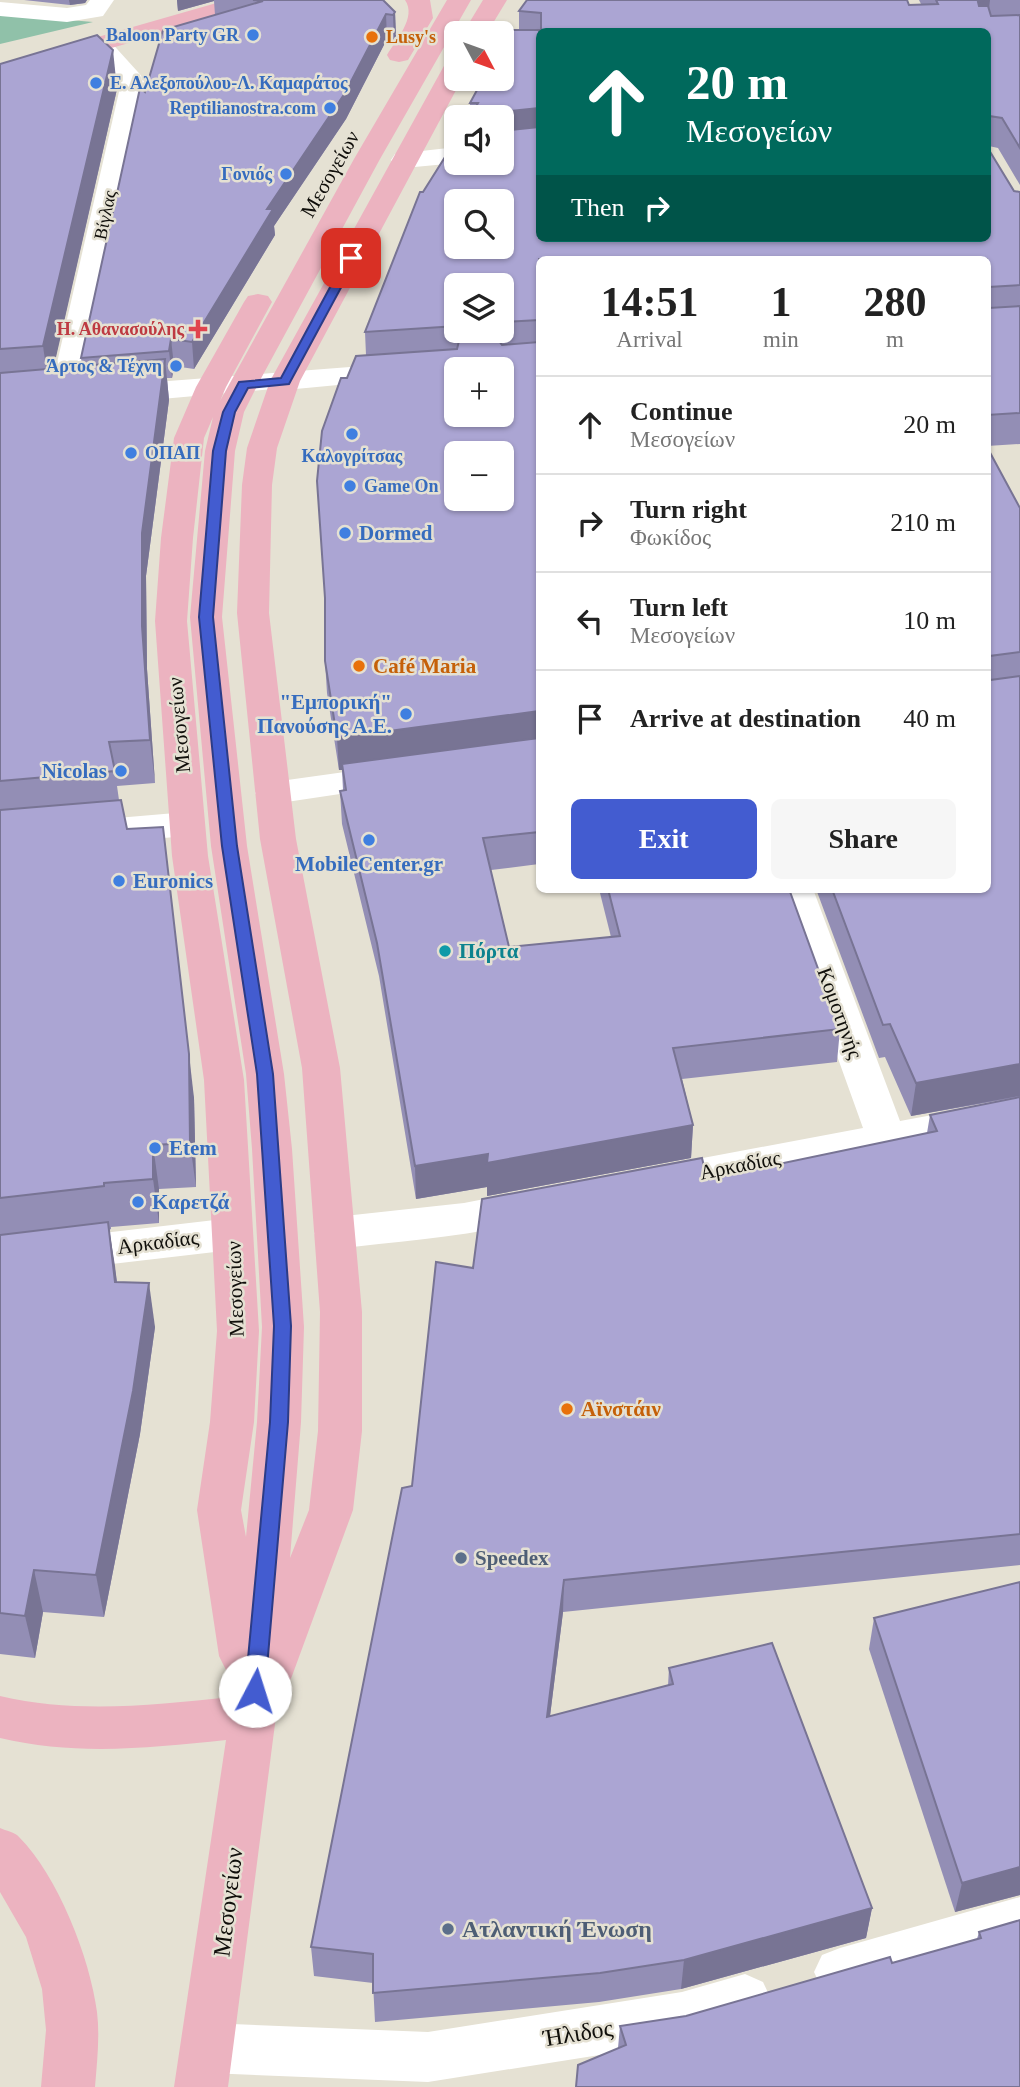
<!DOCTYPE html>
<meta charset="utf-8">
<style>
:root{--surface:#fff;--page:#f6f6f6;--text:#222;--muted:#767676;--line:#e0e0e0;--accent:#435cd0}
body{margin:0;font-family:"Times New Roman",serif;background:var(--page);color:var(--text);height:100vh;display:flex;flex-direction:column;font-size:26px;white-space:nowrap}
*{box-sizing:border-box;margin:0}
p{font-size:23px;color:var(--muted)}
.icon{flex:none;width:38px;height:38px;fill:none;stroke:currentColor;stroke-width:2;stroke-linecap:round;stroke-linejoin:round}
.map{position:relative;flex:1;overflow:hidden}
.drawer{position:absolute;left:536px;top:256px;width:455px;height:637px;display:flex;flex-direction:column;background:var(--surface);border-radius:10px;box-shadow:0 2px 5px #0004}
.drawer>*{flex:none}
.hud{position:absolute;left:536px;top:28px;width:455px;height:214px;border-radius:10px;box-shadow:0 2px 5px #0004;background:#00695c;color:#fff;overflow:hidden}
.needle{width:46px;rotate:131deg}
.buttons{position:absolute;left:444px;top:21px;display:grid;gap:14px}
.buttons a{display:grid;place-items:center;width:70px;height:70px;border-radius:10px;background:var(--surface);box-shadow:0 2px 5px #0004;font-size:35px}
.pin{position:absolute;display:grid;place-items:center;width:60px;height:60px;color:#fff;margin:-30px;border-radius:14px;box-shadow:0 4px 10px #0006}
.me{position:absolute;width:77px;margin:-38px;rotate:5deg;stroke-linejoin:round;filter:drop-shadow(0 0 5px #0008)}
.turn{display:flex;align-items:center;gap:24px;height:147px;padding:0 35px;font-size:32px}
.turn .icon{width:91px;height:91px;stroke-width:2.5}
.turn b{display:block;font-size:49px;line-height:60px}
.then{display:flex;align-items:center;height:66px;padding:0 35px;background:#0003;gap:14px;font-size:26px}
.eta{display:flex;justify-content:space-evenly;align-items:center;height:119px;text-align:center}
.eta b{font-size:42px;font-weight:800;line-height:49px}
.cta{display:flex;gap:14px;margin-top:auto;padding:14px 35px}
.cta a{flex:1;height:80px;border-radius:10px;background:var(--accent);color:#fff;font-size:28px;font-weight:800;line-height:80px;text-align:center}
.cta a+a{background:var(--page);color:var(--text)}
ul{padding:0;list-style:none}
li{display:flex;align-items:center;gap:21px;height:98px;padding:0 35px;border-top:2px solid var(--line)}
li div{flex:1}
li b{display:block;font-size:26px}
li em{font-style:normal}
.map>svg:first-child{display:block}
.green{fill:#90c1a9}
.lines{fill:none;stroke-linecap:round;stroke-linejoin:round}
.pedestrian{fill:#fff;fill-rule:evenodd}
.minor{fill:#fff;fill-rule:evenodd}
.tertiary{fill:#fff;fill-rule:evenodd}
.primary{fill:#ecb3c0;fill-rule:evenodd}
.wall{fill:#938eb5;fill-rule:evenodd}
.shaded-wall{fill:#787494}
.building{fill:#aba5d3;stroke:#787494;stroke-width:2;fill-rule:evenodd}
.route{fill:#435cd0;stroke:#2c3c87;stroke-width:2}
.shop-dot{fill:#3f7fe0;stroke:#e5e1d3;stroke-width:2.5}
.food-dot{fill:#e8710a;stroke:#e5e1d3;stroke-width:2.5}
.health-dot{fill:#e0444e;stroke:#e5e1d3;stroke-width:2.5}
.culture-dot{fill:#0f9aa8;stroke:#e5e1d3;stroke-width:2.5}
.service-dot{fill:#5c6f8a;stroke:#e5e1d3;stroke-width:2.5}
.labels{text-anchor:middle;stroke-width:5;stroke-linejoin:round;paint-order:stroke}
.far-shop-label{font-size:18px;font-weight:bold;fill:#366cbe;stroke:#e5e1d3;text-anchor:end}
.far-food-label{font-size:18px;font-weight:bold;fill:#c56008;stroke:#e5e1d3;text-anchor:start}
.far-street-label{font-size:18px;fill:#100f0b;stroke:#e5e1d3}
.far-health-label{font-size:18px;font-weight:bold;fill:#be3a42;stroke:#e5e1d3;text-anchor:end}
.street-label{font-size:21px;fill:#100f0b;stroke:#e5e1d3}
.shop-label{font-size:21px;font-weight:bold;fill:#366cbe;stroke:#e5e1d3;text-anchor:start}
.food-label{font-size:21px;font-weight:bold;fill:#c56008;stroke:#e5e1d3;text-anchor:start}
.culture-label{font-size:21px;font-weight:bold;fill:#0d838f;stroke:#e5e1d3;text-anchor:start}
.service-label{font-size:21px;font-weight:bold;fill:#4e5e75;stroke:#e5e1d3;text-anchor:start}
.near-street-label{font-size:24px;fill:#100f0b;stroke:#e5e1d3}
.near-service-label{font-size:24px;font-weight:bold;fill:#4e5e75;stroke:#e5e1d3;text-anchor:start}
</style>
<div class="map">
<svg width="1020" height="2087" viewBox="0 0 1020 2087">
<rect width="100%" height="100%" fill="#e5e1d3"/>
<polygon class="green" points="0,14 93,22 0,44"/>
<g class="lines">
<polygon class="pedestrian" points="99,37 108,39 147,82 79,398 74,404 64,407 54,404 49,398 121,83 87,44 90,39"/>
<g class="minor">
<polygon points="90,0 114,0 103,16 67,22 0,16 0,2 67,8 86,5"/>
<polygon points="457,147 457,163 404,168 395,166 391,160 395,154"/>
<polygon points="402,363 412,366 417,372 412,378 285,390 275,387 270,381 275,375 285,372"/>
<polygon points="395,765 407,768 412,776 407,784 273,804 261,801 255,793 261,785 273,782"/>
<polygon points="187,812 200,816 205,824 200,832 187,836 0,852 0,828"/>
<polygon points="777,889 813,889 900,1121 1020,1099 1020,1127 655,1197 641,1193 635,1182 641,1171 655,1167 863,1128"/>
<path d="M530 1190 544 1194 550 1205 544 1216C477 1237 405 1240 335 1249L320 1244 314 1233 320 1222 335 1217 464 1203Z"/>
<polygon points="232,1218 247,1223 253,1234 247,1245 232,1250 0,1277 0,1245"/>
<polygon points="1020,1897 1020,1945 840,1996 822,1989 814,1972 822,1955 840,1948"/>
<polygon points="745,1974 763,1982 771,1999 763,2016 682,2042 428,2082 208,2073 189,2066 182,2048 189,2030 208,2023 428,2032 682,1992"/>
</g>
<polygon class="tertiary" points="285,372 295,375 300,381 295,387 117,403 107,400 102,394 107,388 117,385"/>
<g class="primary">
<polygon points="227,0 265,0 261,5 0,80 0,65"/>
<path d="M405 0H430L433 18 408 60 399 62 390 60 387 55C396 40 417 17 405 0Z"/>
<path d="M447 0H471L380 159 258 384 244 412 235 451 222 617 247 846 284 1074 292 1149 304 1327 301 1422 290 1558 309 1510 318 1431 320 1312 302 1068 260 839 237 613 242 485 247 448 270 381 445 64 448 59 457 57V79H462L300 381 277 448 272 485 269 613 296 839 340 1068 362 1312V1431L353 1510 292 1676 285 1691 279 1693 228 2087H174L226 1740C149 1748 76 1756 0 1738V1696C78 1714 152 1705 231 1697L233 1673 226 1670 219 1656 197 1510 210 1422 217 1331 204 1080 172 856 155 621 161 538 174 438 196 387 244 302 248 296 258 294 268 296 272 302 226 387 220 401 354 159ZM213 417 205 451 190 617 211 846 246 1074 252 1149 262 1327 257 1422 246 1537 241 1510 254 1422 259 1331 244 1080 208 856 187 621 193 538 204 438Z"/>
<polygon points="483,0 507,0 487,33 463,33"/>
<path d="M0 1828C6 1831 15 1832 19 1837 58 1876 90 1958 97 2012 100 2037 97 2062 95 2087H41L46 2030 42 1989 26 1937 0 1892Z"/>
</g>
</g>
<g class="wall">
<polygon points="24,0 87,0 85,3 70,5"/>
<polygon points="177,0 383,0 395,12 396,37 394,40 387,39 346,119 274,226 275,235 194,369 174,366 172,378 167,378 169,400 146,576 147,669 155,783 117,786 119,800 194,1098 196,1187 159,1189 159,1223 111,1227 111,1229 109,1230 117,1282 155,1327 140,1434 104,1617 43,1612 35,1658 0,1654 0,64 117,89 53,368 82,366 81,358 145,92 215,15 214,1 178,11"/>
<path d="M919 0H1020V185L998 148 989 146V150L1014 191 1020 192V444L987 446V259H539V864L491 870 509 947 611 937 599 889H789L840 1029 837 1062 682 1079 693 1125 691 1158 487 1196V1187L416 1199 379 976 342 824 340 791 343 790 342 770H339L327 693 325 661 347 378 366 355 365 332 423 192 470 116V103L519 30V11L921 4ZM457 285H502V331H457Z"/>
<polygon points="987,447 1020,508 1020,1097 911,1116 885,1057 879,1058 816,889 987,889"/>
<polygon points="1020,1097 1020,1565 563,1612 550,1716 668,1686 669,1668 872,1908 866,1938 681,1989 599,2002 375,2022 373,1983 314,1976 311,1947 412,1486 473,1268 707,1179 927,1133 930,1115"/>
<polygon points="1020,1582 1020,1895 955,1912 869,1649 874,1618"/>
<polygon points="979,1932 1020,2087 618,2048 620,2026 686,2016 892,1963 977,1939"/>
</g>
<g class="shaded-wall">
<polygon points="69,0 87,0 85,3 70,5"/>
<polygon points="177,0 214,0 214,1 178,11"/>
<polygon points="984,0 990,0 987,25 978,2"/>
<polygon points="395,12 396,37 394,40 393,15"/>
<polygon points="386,14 387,39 346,119 274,226 275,235 194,369 192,342 267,209"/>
<polygon points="113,50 117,89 49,388 43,346"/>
<polygon points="539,108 539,137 502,141 502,117 500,117 500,112"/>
<polygon points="171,339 174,366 172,378 169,351"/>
<polygon points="165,359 169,400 146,576 147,669 155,783 150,740 142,626 142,533"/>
<polygon points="539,711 539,743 342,764 342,770 339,770 337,738"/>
<polygon points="163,827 194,1098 196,1187 190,1143"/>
<polygon points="1020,1064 1020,1096 911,1116 916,1083"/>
<polygon points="693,1125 691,1158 487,1196 487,1187 416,1199 415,1166 488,1154"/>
<polygon points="153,1145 159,1189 159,1223 153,1179"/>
<polygon points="108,1222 115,1266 122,1326 115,1282"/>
<polygon points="149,1283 155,1327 140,1434 104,1617 96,1575"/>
<polygon points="34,1570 43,1612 35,1658 25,1616"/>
<polygon points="564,1580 563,1612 546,1748 547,1717"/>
<polygon points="1020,1867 1020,1895 955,1912 962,1883"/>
<polygon points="872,1908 866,1938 681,1989 684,1960"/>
</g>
<g class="building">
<polygon points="253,0 383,0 395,12 393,15 386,14 345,93 267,209 273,209 192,342 171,339 169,351 81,358 140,88 145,92 163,30 263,1"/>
<path d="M527 0H907L909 5 938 4 936 0H984L978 2 979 6H988L991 16 1020 15V148L1002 118 989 116V150L1014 191 1020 192V285L989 287V308L1020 306V413L987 415V259H539V320L502 322V285H457V326L365 332 420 192H423L457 138V163H502V131L539 127V238H987V32H539V108L500 112V117H470L478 103H470L483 79H502V42L508 30H541V13L519 11ZM457 201H502V247H457Z"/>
<polygon points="97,35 113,50 43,346 0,349 0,64"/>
<path d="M459 341H499L502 345 539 342V711L337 738 325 661V598L317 481 322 431 341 378H347L356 356 457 349ZM457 369H502V415H457ZM457 453H502V499H457Z"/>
<polygon points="165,359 142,533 142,626 150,740 109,742 115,771 0,781 0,373"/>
<polygon points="987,447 1020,508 1020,652 990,656 990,680 1020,676 1020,1064 916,1083 890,1024 883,1025 832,889 987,889"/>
<polygon points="539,738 539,832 483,838 509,947 620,936 608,889 789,889 840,1029 673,1048 693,1125 487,1163 488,1154 415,1166 377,943 340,791 346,790 342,764"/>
<polygon points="121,800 127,829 163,827 189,1054 190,1143 153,1145 153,1179 104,1183 104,1186 0,1198 0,810"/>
<polygon points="1020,1097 1020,1534 564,1580 547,1717 673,1684 669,1668 772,1643 872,1908 684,1960 600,1973 373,1993 373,1954 311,1947 402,1488 412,1486 436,1262 473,1268 482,1199 702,1158 707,1179 937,1131 930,1115"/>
<polygon points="108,1222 115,1282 149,1283 133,1391 96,1575 34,1570 25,1616 0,1613 0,1235"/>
<polygon points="1020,1582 1020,1867 962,1883 874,1618"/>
<polygon points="1020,1920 1020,2087 576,2087 578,2065 626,2045 620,2026 686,2016 890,1957 892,1963 981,1938 979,1932"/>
</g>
<polygon class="route" points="347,256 357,258 289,384 248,388 235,412 226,451 213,617 237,846 273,1074 291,1326 288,1422 265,1691 262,1697 255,1699 248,1697 245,1691 270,1422 274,1326 257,1074 222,846 199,617 213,451 223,412 239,382 281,378"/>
<g class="shop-dot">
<circle cx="253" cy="35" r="7"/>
<circle cx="96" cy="83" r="7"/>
<circle cx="330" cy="108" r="7"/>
<circle cx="286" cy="174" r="7"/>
<circle cx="176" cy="366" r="7"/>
<circle cx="352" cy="434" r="7"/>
<circle cx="131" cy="453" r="7"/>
<circle cx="350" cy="486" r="7"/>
<circle cx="345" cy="533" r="7"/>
<circle cx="406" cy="714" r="7"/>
<circle cx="121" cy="771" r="7"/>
<circle cx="369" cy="840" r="7"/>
<circle cx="119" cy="881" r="7"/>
<circle cx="155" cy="1148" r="7"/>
<circle cx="138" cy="1202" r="7"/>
</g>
<g class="food-dot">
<circle cx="372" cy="37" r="7"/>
<circle cx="359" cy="666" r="7"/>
<circle cx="567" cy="1409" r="7"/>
</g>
<path class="health-dot" d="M194.5 318.5h7v7h7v7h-7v7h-7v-7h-7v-7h7z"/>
<circle class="culture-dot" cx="445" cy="951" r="7"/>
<g class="service-dot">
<circle cx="461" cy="1558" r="7"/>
<circle cx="448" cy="1929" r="7"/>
</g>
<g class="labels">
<g class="far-shop-label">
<text x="239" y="41">Baloon Party GR</text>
<text x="110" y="89" text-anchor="start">Ε. Αλεξοπούλου-Λ. Καμαράτος</text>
<text x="316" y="114">Reptilianostra.com</text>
<text x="272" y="180">Γονιός</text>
<text x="162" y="372">Άρτος &amp; Τέχνη</text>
<text x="145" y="459" text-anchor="start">ΟΠΑΠ</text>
<text x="352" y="462" text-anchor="middle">Καλογρίτσας</text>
<text x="364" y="492" text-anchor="start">Game On</text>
</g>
<g class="far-food-label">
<text x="386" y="43">Lusy's</text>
</g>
<g class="far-street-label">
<text transform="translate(105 215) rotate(-78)" y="6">Βίγλας</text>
</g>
<g class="far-health-label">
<text x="184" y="335">Η. Αθανασούλης</text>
</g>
<g class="street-label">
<text transform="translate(330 174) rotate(-60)" y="7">Μεσογείων</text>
<text transform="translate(179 725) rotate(-95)" y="7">Μεσογείων</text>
<text transform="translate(840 1013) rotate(70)" y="7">Κομοτηνής</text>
<text transform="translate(740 1165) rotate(-11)" y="7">Αρκαδίας</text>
<text transform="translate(158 1242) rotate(-7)" y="7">Αρκαδίας</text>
<text transform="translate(235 1289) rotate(-92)" y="7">Μεσογείων</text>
</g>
<g class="shop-label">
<text x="359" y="540">Dormed</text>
<text x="392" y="709" text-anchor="end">"Εμπορική"<tspan x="392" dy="24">Πανούσης Α.Ε.</tspan></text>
<text x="107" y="778" text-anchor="end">Nicolas</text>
<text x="369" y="871" text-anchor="middle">MobileCenter.gr</text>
<text x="133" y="888">Euronics</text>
<text x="169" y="1155">Etem</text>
<text x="152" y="1209">Καρετζά</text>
</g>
<g class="food-label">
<text x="373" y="673">Café Maria</text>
<text x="581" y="1416">Αϊνστάιν</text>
</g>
<g class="culture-label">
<text x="459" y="958">Πόρτα</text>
</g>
<g class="service-label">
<text x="475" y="1565">Speedex</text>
</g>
<g class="near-street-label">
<text transform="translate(228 1902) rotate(-83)" y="8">Μεσογείων</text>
<text transform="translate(578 2033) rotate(-9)" y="8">Ήλιδος</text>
</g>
<g class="near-service-label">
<text x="462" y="1937">Ατλαντική Ένωση</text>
</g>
</g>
</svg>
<div class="buttons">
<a><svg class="needle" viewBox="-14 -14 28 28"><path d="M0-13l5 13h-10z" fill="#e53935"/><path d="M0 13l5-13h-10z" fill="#767676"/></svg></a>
<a><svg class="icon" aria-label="sound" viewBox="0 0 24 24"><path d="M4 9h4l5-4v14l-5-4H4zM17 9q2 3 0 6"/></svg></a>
<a><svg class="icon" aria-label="search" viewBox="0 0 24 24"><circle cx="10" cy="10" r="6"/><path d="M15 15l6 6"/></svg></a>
<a><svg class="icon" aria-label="layers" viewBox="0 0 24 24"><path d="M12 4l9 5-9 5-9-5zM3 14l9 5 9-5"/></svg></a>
<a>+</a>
<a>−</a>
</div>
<div class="pin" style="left:351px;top:258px;background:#d93025"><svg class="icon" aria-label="arrive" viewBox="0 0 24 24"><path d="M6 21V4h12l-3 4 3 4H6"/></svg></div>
<svg class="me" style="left:255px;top:1691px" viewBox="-20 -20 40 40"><circle r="19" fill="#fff"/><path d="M0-13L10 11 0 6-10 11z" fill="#435cd0"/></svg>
<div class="hud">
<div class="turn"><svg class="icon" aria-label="ahead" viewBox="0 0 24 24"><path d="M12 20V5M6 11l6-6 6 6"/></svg><div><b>20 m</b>Μεσογείων</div></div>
<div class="then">Then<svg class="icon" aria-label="right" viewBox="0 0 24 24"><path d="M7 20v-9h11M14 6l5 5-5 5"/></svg></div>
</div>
<section class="drawer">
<div class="eta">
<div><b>14:51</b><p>Arrival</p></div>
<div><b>1</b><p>min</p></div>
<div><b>280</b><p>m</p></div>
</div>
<ul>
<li><svg class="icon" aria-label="ahead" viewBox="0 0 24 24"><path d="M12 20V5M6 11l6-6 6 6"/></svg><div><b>Continue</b><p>Μεσογείων</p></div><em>20 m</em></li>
<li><svg class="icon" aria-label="right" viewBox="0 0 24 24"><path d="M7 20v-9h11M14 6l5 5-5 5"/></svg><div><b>Turn right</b><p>Φωκίδος</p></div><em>210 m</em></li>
<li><svg class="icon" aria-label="left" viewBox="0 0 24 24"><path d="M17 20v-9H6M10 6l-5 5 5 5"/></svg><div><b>Turn left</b><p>Μεσογείων</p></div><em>10 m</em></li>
<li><svg class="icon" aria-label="arrive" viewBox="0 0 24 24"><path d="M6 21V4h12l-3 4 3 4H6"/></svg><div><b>Arrive at destination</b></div><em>40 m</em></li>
</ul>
<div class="cta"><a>Exit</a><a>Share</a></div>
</section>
</div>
